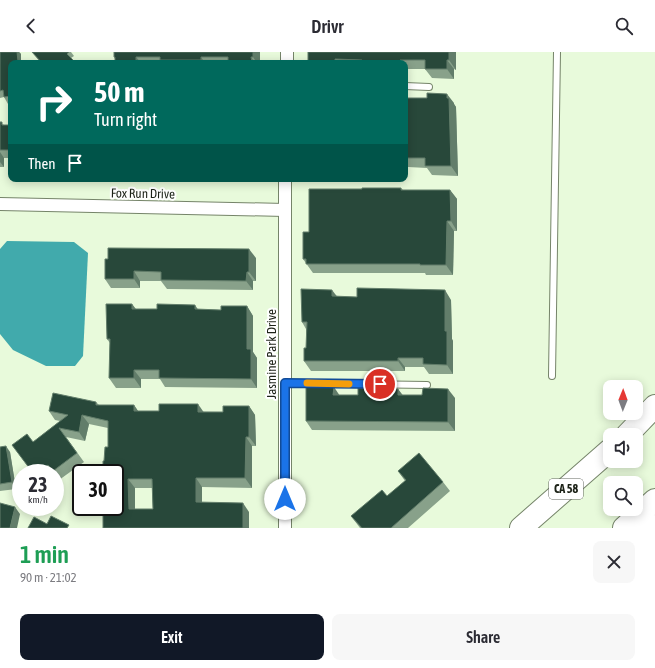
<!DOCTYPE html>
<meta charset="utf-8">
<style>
:root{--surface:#fff;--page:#f7f7f7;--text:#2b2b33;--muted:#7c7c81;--accent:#111827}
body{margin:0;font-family:"Asap Condensed",sans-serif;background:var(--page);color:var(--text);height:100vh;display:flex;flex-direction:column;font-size:15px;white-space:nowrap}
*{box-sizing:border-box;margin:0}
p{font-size:13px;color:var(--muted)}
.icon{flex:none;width:22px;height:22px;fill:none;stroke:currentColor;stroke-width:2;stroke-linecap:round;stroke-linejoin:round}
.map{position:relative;height:476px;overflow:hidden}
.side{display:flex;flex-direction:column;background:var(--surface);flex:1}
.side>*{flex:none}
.hud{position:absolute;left:8px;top:8px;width:400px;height:122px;border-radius:8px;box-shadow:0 2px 10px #0003;background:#00695c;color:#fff;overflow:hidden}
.needle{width:26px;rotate:1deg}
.tools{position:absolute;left:603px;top:328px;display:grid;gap:8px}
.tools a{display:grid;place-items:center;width:40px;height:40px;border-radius:8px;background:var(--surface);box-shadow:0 2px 10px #0003;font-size:20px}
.speed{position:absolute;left:12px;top:412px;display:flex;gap:8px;font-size:20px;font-weight:700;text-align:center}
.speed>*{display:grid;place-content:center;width:52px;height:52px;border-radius:50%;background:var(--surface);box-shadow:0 2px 10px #0003;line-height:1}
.speed small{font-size:10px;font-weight:400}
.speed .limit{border:2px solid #111;border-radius:6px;background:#fff;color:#111}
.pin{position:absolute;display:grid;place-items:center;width:34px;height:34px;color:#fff;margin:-17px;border:2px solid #fff;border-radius:50%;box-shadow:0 1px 4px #0007}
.me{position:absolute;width:44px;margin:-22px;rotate:0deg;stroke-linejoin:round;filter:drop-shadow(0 0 3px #0008)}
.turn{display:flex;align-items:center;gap:14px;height:84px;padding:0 20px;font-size:18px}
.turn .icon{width:52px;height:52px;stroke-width:2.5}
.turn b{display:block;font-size:28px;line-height:34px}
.then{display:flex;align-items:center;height:38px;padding:0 20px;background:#0003;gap:8px;font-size:15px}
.round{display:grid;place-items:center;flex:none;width:42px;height:42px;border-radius:8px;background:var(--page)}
.overview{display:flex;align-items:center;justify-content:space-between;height:68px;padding:0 20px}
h1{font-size:24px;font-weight:600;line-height:30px;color:#1e9e55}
.action{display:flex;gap:8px;margin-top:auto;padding:8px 20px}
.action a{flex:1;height:46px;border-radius:8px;background:var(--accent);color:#fff;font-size:16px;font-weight:600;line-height:46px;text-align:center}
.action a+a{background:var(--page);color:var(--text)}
header{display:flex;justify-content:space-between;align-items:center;height:52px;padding:0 20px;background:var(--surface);font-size:18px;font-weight:600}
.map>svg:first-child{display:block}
.water{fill:#41aaac}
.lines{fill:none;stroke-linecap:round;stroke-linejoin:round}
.service-casing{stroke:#758469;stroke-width:8}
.minor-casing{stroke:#758469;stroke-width:14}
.motorway-casing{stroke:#758469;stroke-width:24}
.service{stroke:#fff;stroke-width:6}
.minor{stroke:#fff;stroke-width:12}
.motorway{stroke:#fff;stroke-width:22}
.wall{fill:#88a18a;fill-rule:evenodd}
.shaded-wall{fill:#627d6a}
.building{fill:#28483a;stroke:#627d6a;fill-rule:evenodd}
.route-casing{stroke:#114b97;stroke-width:10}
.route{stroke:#1a73e8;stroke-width:7}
.slow{stroke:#f59e0b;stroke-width:7}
.labels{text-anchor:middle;stroke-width:4;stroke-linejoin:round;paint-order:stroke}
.shield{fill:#fff;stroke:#60645d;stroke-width:1}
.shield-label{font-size:12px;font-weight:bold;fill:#1c2217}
.street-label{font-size:13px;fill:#1c2217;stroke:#fff}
</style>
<header><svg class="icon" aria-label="back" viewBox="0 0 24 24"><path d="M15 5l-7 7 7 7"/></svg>Drivr<svg class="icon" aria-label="search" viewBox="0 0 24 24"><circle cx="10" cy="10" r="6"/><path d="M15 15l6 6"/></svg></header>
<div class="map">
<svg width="655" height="476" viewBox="0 0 655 476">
<rect width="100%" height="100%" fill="#e8fadb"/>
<polygon class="water" points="7,189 74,190 88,201 83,304 75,314 46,314 13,298 0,282 0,197"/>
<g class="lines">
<g class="service-casing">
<g id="service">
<polyline points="405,34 429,35"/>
<polyline points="552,324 557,0"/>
<polyline points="285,331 427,333"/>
</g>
</g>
<g class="minor-casing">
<g id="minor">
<polyline points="287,11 287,0"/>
<polyline points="0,152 285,158"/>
<polyline points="285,476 285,127"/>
</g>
</g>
<g class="motorway-casing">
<g id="motorway">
<polyline points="627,383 655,354"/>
<polyline points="521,476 610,398"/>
<polyline points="624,476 655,448"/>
<polyline points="651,476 655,474"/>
</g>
</g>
<use href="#service" class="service"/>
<use href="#minor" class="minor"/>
<use href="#motorway" class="motorway"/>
</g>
<g class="wall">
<polygon points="0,0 19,0 21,2 21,10 11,11 11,51 8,52 4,45 0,46"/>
<polygon points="32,0 71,0 74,4 71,6 75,11 41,11"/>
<polygon points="114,0 260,0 260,11 117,11 114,5"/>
<polygon points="308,0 456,0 456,18 454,17 454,27 432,26 425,17 407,17 407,22 405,22 405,11 308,11"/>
<polygon points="405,46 454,51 454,52 456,55 458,124 432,123 427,116 408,115 408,121 405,121"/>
<polygon points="0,70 4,73 11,73 11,106 4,106 4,115 0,115"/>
<polygon points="401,136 403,138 450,138 457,147 457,179 454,179 453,223 426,223 425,221 313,221 303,207 309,180 362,137"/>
<polygon points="256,206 256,229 253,229 253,238 167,237 161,229 140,229 140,236 111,236 105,227 105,207"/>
<polygon points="337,245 451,248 452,287 453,289 453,322 429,322 424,315 405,315 405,319 311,319 304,309 306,296 306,277 302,270"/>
<polygon points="132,252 136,257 221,258 247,254 253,264 253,300 257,306 257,336 165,335 160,327 141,327 141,336 116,336 109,326 110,291 107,287"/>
<polygon points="398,337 402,343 455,346 455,379 312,378 306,369 339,343 358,343"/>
<path d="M96 350 99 353H134L138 359 223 360 249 354 255 363 256 394H252V436L202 435V451L249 460V476H103L104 409 108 395V376L89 372 85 389 66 385 84 410 59 428 55 423V421H33L12 393 33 390 60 369 55 368 49 359ZM135 436H152L153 457H135Z"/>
<polygon points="0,395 10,400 16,437 0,439"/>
<polygon points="398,419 443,430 450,439 408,476 360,476 351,464 387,444 405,429"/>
</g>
<g class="shaded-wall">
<polygon points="17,0 19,0 21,2 21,10 22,11 19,11 18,9"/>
<polygon points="253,0 260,0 260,11 257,11 253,5"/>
<polygon points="449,0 456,0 456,18 449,8"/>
<polygon points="136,5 141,11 138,11 136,9"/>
<polygon points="201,5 205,11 203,11 201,8"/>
<polygon points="251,5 255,11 253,11 252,10"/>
<polygon points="447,8 454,17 454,27 447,17"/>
<polygon points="405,15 407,17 407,22 405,19"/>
<polygon points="447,42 454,51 454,52 456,55 458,124 451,114"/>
<polygon points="0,100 4,106 4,115 0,110"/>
<polygon points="405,111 408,115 408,121 405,116"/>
<polygon points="450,138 457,147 457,179 451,169"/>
<polygon points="447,169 454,179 453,223 446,213"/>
<polygon points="249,197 256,206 256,229 249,220"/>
<polygon points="134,219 140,229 140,236 134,227"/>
<polygon points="247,220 253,229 253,238 246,229"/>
<polygon points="332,238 339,247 332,244"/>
<polygon points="445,238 451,248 452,287 453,289 453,322 447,313 445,279"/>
<polygon points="132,252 139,262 132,257"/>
<polygon points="195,253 201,262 195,257"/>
<polygon points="247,254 253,264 253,300 257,306 257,336 251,327 247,297"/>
<polygon points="398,306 405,315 405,319 398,309"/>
<polygon points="134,318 141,327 141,336 134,326"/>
<polygon points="334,335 340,344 333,343"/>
<polygon points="398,337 405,346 398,343"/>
<polygon points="448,337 455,346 455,379 448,370"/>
<polygon points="198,352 205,362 198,360"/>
<polygon points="134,353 140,362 134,359"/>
<polygon points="249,354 255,363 256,394 249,385"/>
<polygon points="82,363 89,372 85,389 79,380"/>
<polygon points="246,385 252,394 252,436 245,426"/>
<polygon points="6,394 10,400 16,437 12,430"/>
<polygon points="196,426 202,435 202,460 196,450"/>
<polygon points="128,427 135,436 135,466 129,457"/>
<polygon points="243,451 249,460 249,476 243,476"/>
<polygon points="15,455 20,462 17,476 10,476"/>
</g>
<g class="building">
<polygon points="0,0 17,0 18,9 20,7 20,11 11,11 11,44 4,45 3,38 0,39"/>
<polygon points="32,0 69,0 67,2 73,8 69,11 42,11"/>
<polygon points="114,0 253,0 253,5 251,5 252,10 228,9 228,5 201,5 201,8 160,8 160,5 136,5 136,9 115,9 115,5 114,5"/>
<polygon points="308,0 449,0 449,8 447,8 447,17 425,17 425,8 400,8 400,11 362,11 362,8 335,7 335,11 308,11"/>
<polygon points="427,41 447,42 447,46 449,46 451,114 425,114 425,106 405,106 405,46 427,46"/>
<polygon points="0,70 2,70 2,73 11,73 11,98 0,98"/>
<polygon points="362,136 401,136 401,138 450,138 451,169 447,169 446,213 420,213 420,212 306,212 306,207 303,207 303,180 309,180 309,137 362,137"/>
<polygon points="108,196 249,197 249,220 247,220 246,229 161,228 161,220 134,219 134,227 105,227 105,207 108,207"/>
<polygon points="357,236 445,238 445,279 447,279 447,313 423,312 423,306 398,306 398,309 304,309 304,296 306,296 307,270 302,270 301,237 332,238 332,244 357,245"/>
<polygon points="106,252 132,252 132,257 157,257 157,252 195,253 195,257 221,258 221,254 247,254 247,297 251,297 251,327 159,326 159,318 134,318 134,326 109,326 110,287 107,287"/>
<polygon points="306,335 334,335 333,343 358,343 358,336 398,337 398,343 422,343 423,336 448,337 448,370 306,369"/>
<path d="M53 341 96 350V353H134V359H159V352H198V360H223V354H249V385H246L245 426H196V450L243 451V476H103V455H115V421H103V409H104L105 395H108V369L82 363 79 380 59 376 77 401 53 419 48 413 37 421H33L12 393 27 382 33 390 68 363 49 359ZM128 427H152L153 457H129Z"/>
<polygon points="6,394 12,430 0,432 0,395"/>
<polygon points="419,401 443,430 391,476 362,476 351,464 382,438 387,444 406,428 398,419"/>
<polygon points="0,451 15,455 10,476 0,476"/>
<polygon points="51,464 69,473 67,476 28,476 34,465 47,472"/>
</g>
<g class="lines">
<g class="route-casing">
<polyline id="route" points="285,447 285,331 380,332"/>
</g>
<use href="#route" class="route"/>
<polyline class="slow" points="307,331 349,332"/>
</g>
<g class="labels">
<rect class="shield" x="549" y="427" width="34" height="20" rx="3"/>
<g class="shield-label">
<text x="566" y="441">CA 58</text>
</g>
<g class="street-label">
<text transform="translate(143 141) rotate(1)" y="5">Fox Run Drive</text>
<text transform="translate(271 302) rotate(-90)" y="5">Jasmine Park Drive</text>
</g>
</g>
</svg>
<div class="tools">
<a><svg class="needle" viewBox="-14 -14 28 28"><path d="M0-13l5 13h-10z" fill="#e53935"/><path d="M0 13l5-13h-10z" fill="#7c7c81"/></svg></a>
<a><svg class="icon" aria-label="sound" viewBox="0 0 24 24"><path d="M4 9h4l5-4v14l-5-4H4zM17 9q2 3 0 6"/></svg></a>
<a><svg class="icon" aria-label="search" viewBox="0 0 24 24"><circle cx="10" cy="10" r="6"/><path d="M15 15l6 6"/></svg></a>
</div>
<div class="speed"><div>23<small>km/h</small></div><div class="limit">30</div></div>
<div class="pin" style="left:380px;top:332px;background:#d93025"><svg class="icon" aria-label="arrive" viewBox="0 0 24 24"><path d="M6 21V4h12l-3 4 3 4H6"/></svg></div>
<svg class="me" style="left:285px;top:447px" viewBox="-20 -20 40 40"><circle r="19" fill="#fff"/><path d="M0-13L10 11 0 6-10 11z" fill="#1a73e8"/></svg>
<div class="hud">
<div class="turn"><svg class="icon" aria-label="right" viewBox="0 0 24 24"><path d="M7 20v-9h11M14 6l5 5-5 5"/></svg><div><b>50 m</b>Turn right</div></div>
<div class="then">Then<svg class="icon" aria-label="arrive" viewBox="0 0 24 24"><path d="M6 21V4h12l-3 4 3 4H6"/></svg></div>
</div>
</div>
<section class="side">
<div class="overview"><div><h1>1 min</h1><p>90 m · 21:02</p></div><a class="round"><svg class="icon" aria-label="close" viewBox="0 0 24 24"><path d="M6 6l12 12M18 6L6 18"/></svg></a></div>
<div class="action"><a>Exit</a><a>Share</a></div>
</section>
